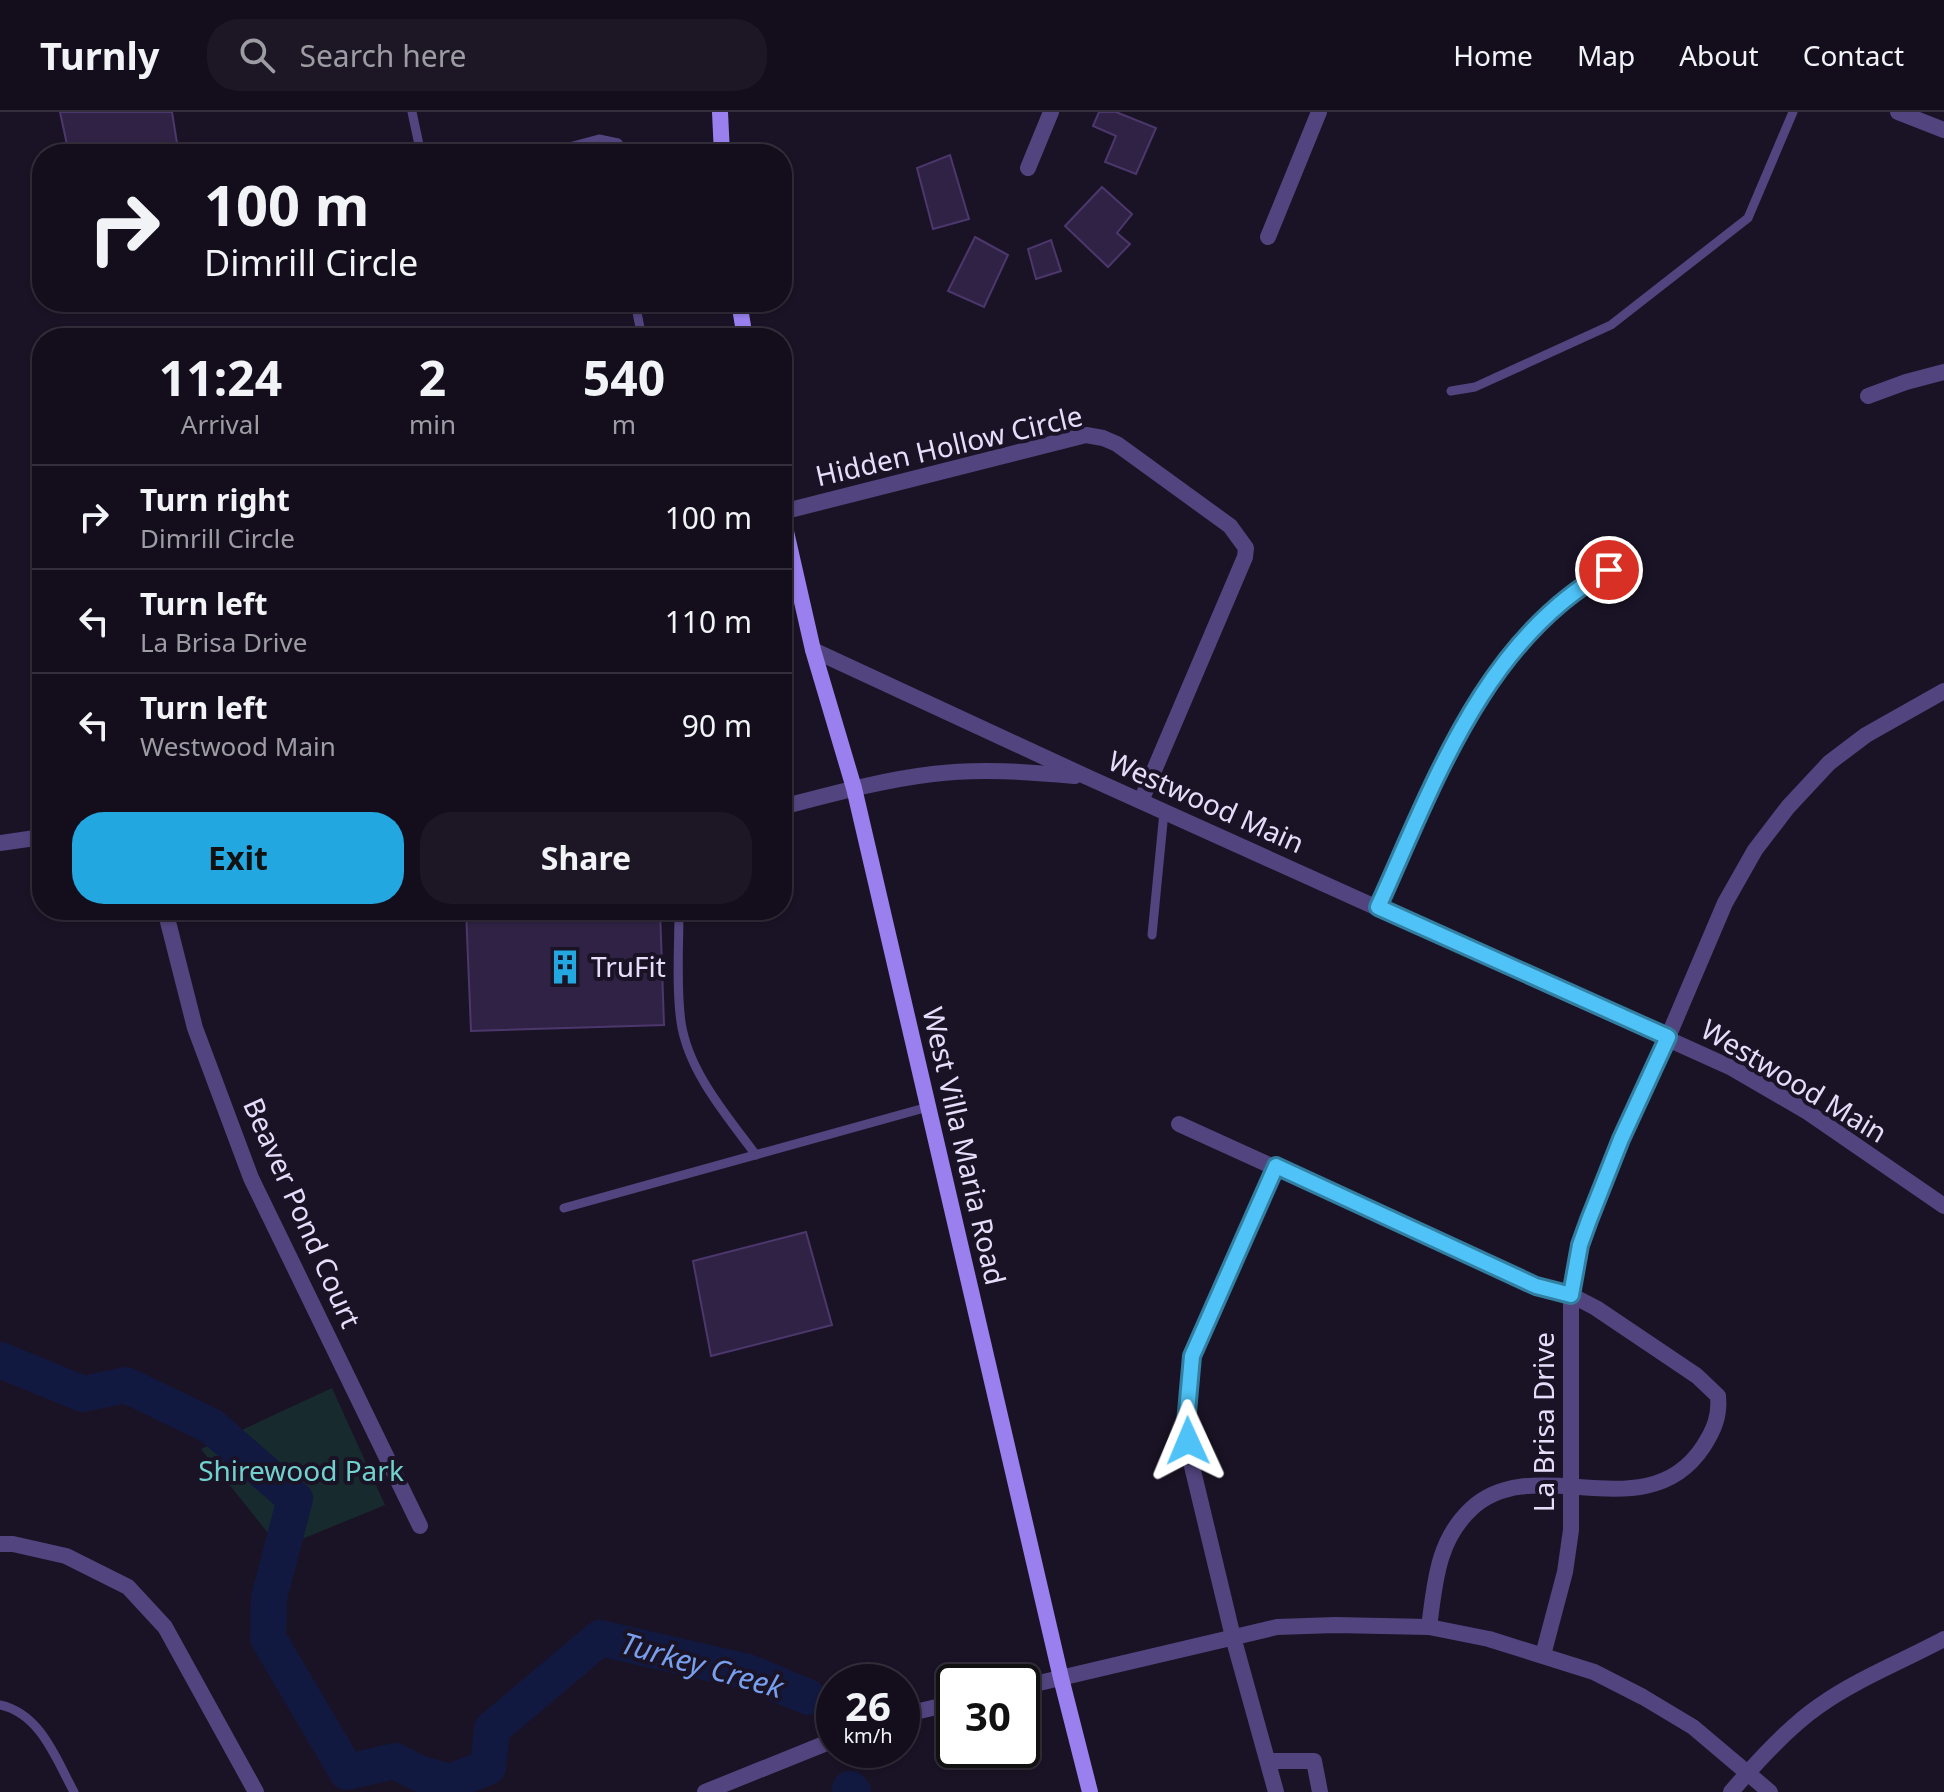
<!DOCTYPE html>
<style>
:root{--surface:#140e1c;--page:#1d1725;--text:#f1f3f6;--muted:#9d9ca3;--line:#332e3b;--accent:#22a7e1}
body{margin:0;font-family:"Noto Sans",sans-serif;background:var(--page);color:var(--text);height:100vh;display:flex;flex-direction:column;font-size:30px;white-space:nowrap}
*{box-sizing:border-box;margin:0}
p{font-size:26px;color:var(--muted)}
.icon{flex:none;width:44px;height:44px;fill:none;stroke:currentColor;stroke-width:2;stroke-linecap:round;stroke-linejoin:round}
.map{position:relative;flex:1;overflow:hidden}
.side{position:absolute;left:32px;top:216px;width:760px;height:592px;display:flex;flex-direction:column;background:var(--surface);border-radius:32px;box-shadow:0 2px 6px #0004,0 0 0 2px var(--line)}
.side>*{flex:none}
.top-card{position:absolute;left:32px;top:32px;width:760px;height:168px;border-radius:32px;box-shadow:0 2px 6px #0004,0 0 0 2px var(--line);background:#140e1c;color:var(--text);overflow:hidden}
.speed{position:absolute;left:816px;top:1552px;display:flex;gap:16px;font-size:40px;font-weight:700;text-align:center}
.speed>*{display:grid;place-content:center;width:104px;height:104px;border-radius:50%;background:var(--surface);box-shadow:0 2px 6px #0004,0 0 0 2px var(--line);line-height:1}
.speed small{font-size:20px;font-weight:400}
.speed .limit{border:4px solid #111;border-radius:12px;background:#fff;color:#111}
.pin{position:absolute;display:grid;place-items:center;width:68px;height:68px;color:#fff;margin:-34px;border:4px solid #fff;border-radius:50%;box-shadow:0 2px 8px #0007}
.me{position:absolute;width:88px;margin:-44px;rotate:359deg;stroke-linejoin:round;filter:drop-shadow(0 0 6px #0008)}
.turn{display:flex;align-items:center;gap:28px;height:168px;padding:0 40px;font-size:36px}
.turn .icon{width:104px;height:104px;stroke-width:2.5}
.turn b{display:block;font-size:56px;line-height:68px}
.eta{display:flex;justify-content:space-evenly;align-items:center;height:136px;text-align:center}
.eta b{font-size:48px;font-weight:700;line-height:56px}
.primary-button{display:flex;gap:16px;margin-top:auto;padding:16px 40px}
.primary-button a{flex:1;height:92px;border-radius:32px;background:var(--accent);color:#111;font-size:32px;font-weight:700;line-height:92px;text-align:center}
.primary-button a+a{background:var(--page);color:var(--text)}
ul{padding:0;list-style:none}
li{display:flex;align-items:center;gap:24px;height:104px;padding:0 40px;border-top:2px solid var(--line)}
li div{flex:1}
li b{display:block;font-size:30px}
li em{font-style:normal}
header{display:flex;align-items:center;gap:48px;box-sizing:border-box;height:112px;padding:0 40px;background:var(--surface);border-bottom:2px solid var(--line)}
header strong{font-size:38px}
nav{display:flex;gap:44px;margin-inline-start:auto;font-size:28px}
.search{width:560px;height:72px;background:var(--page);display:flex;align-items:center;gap:20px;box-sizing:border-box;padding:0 28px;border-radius:32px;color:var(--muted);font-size:30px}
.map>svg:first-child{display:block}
.green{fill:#172b2f}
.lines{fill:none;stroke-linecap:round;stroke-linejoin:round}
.river{stroke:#121940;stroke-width:36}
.building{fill:#302244;stroke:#4c376d;stroke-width:2}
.lane{stroke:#52447e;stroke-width:9}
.street{stroke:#52447e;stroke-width:16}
.secondary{stroke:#9980ee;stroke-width:16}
.route-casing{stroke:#337fa1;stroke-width:20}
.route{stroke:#4fc3f7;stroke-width:14}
.labels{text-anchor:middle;stroke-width:8;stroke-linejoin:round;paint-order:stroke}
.street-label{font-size:28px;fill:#e6ddfa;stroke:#1a1326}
.poi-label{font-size:28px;fill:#e6ddfa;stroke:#1a1326;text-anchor:start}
.park-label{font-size:28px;fill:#71d1cd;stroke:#1a1326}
.water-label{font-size:30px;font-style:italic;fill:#789fed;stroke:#1a1326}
</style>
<header>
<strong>Turnly</strong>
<div class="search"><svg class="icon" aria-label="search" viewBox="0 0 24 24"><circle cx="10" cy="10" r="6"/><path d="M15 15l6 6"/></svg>Search here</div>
<nav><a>Home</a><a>Map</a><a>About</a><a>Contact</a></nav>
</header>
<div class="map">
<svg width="1944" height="1680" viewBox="0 0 1944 1680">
<rect width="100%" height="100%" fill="#1a1326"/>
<polygon class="green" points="332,1276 385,1393 280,1436 201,1337"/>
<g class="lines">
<g class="river">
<polyline points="0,1248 83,1282 126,1273 211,1314 295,1387 269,1486 268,1526 347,1660 395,1649 418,1661 450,1670 488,1655 492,1617 600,1526 748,1560 808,1585"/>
<polyline points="850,1677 853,1680"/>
</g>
</g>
<g class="building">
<polygon points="60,0 172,0 177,31 113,42 69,42"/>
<polygon points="1099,0 1116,0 1156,16 1136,62 1105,50 1116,24 1093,14"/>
<polygon points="950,43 969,107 933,117 917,56"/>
<polygon points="1102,75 1132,102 1117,121 1130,132 1108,155 1065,114"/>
<polygon points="975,125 1008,143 984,195 948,179"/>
<polygon points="1051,128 1061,159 1036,167 1028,137"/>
<polygon points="466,798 660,798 664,913 471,919"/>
<polygon points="806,1120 832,1213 711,1244 693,1149"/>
</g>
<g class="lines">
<g class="lane">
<polyline points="412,0 421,42"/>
<polyline points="579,38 590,36 601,37 605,42"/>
<polyline points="543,42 599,27 618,31 627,42"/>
<polyline points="635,190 642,226"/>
<polyline points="1451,279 1475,275 1611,213 1748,106 1793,0"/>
<path d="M679 798C679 834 676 874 681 910 688 959 727 1004 756 1043"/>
<polyline points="1152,823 1164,700"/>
<polyline points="564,1096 928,995"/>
<path d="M0 1593C41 1602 56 1647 74 1680"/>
</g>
<g class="street">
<polyline points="1898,0 1944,18"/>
<polyline points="1028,56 1051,0"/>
<polyline points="1268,125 1319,0"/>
<polyline points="1868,284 1906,270 1944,260"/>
<polyline points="782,400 1086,323 1103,326 1117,332 1230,414 1246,436 1245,445 1141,689"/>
<polyline points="813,538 1085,664 1732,956 1806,999 1944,1094"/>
<path d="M782 695C832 682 882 668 933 662 980 656 1028 660 1075 664"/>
<polyline points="0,731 42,725"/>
<path d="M1378 795C1397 754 1415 714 1434 673 1455 630 1476 583 1507 546 1542 505 1582 473 1629 447"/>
<polyline points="165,798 195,916 251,1066 420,1414"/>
<path d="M1179 1012 1536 1174 1571 1183 1596 1196 1697 1264 1718 1284C1720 1304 1714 1318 1703 1335 1646 1421 1534 1337 1471 1397 1437 1429 1435 1471 1429 1515"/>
<polyline points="0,1432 13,1432 66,1444 128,1475 165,1515 256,1680"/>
<polyline points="1543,1543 1565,1460 1571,1418 1571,1183 1580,1133 1621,1027 1668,925 1725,791 1755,738 1788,695 1829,651 1866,623 1944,579"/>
<polyline points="1022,1575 1277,1515 1335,1513 1429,1515 1489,1527 1594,1560 1643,1585 1693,1615 1770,1680"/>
<polyline points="902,1603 954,1591"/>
<polyline points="1269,1649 1314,1649 1320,1680"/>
<polyline points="705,1680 834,1628"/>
<polyline points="1276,1680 1233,1525 1190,1346 1186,1311 1192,1244 1276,1054"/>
<path d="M1731 1680C1754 1653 1790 1614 1819 1594 1857 1567 1903 1549 1944 1527"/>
</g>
<g class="secondary">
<polyline points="720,0 722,42"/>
<polyline points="739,190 745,226"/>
<polyline points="782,402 813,538 854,676 1061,1566 1090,1680"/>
</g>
</g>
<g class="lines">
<g class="route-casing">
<path id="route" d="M1188 1329 1186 1311 1192 1244 1276 1054 1536 1174 1571 1183 1580 1133 1589 1108 1621 1027 1668 925 1378 795C1434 672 1484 527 1609 458"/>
</g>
<use href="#route" class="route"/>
</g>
<defs>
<g id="building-bare" transform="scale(2.76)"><path d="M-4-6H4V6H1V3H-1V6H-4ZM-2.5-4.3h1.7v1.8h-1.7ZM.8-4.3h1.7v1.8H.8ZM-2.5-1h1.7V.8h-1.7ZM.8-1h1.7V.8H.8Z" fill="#22a7e1" stroke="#1a1326" stroke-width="2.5" paint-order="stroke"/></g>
</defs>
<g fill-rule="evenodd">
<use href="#building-bare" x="565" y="855"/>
</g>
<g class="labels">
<g class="street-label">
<text transform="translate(949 334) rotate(-13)" y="10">Hidden Hollow Circle</text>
<text transform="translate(1206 690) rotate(24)" y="10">Westwood Main</text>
<text transform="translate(1794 969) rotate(31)" y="10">Westwood Main</text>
<text transform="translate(964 1034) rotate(77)" y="10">West Villa Maria Road</text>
<text transform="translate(302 1101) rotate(66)" y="10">Beaver Pond Court</text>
<text transform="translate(1544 1310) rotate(-90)" y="10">La Brisa Drive</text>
</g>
<g class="poi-label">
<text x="591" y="865">TruFit</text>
</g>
<g class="park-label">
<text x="301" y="1369">Shirewood Park</text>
</g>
<g class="water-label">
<text transform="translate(702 1554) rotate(16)" y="10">Turkey Creek</text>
</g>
</g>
</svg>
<div class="speed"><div>26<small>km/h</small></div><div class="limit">30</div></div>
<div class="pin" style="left:1609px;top:458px;background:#d93025"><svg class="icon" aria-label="arrive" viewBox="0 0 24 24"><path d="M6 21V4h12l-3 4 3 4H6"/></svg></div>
<svg class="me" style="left:1188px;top:1329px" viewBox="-20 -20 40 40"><path d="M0-17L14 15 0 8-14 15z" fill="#4fc3f7" stroke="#fff" stroke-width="4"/></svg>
<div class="top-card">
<div class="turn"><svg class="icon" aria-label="right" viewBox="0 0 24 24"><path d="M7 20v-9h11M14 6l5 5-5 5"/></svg><div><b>100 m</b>Dimrill Circle</div></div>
</div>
<section class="side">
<div class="eta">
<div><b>11:24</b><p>Arrival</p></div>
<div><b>2</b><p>min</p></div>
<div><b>540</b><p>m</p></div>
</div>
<ul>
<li><svg class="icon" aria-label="right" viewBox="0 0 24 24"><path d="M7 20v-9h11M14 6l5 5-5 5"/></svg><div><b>Turn right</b><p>Dimrill Circle</p></div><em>100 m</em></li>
<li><svg class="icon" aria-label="left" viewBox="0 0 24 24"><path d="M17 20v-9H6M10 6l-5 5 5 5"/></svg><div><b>Turn left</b><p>La Brisa Drive</p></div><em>110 m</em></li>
<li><svg class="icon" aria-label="left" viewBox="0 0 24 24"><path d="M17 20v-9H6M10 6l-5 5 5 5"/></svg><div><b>Turn left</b><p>Westwood Main</p></div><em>90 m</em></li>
</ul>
<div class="primary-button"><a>Exit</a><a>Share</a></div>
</section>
</div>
